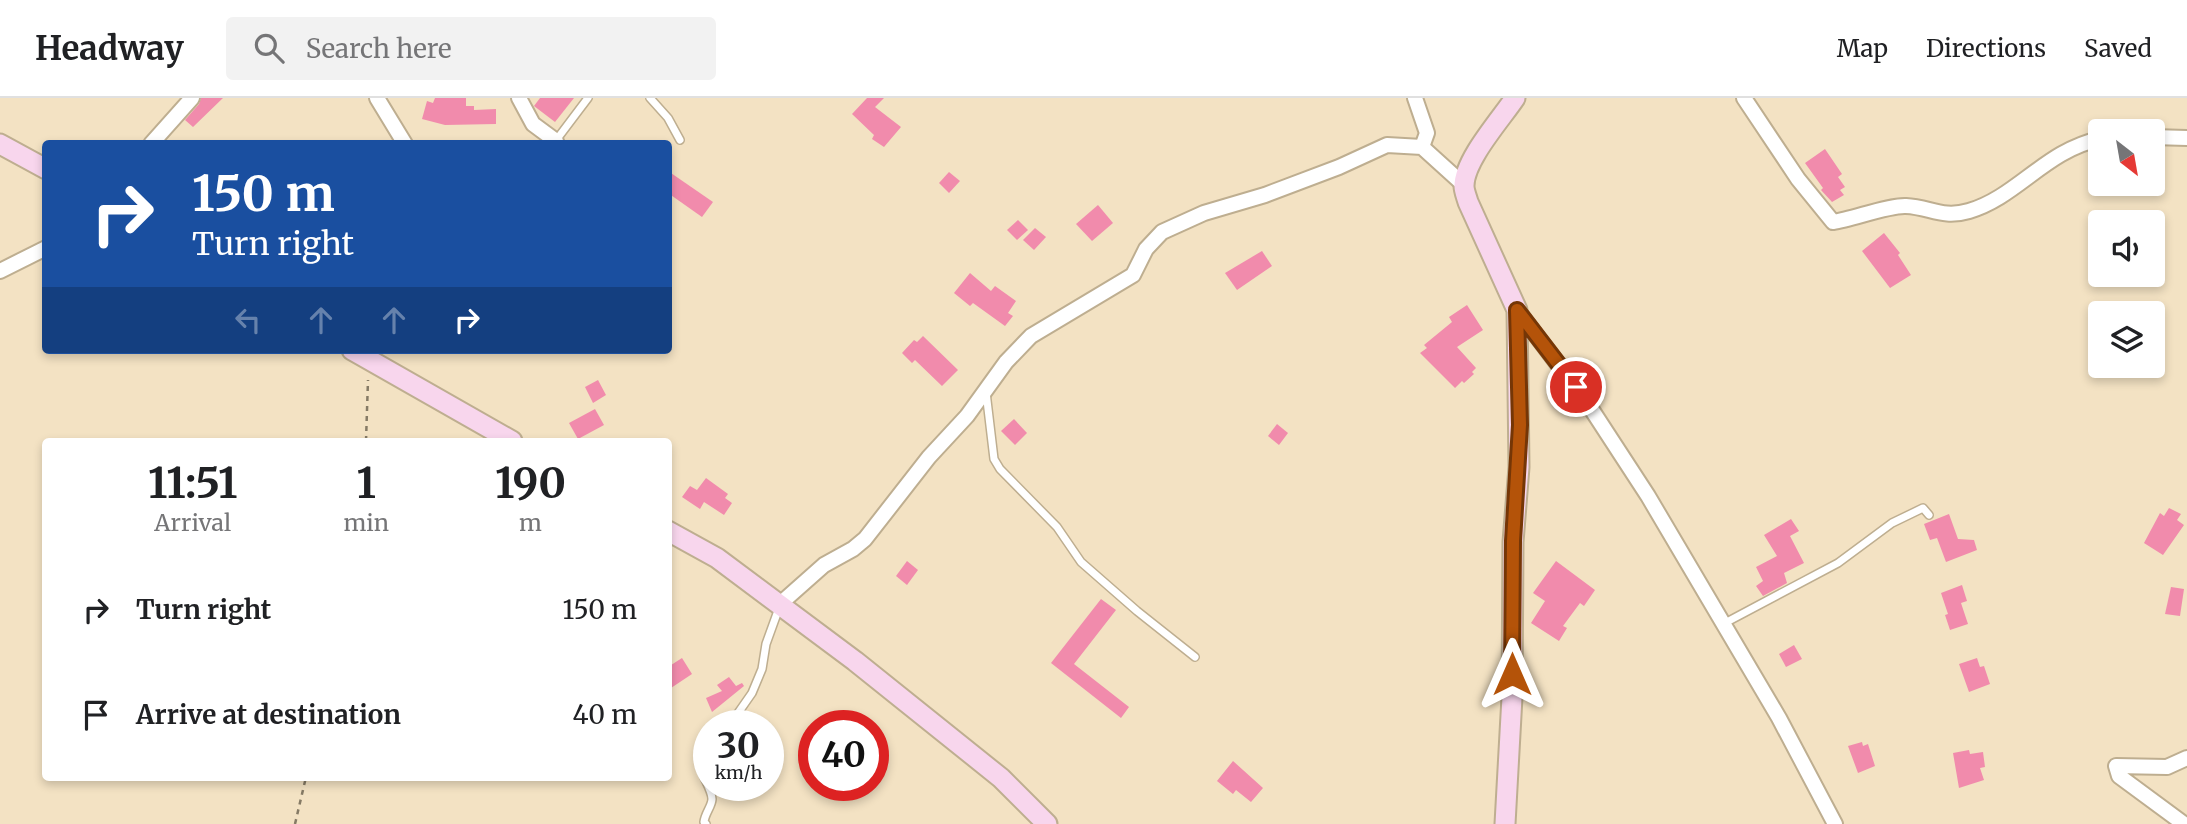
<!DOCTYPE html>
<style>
:root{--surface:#fff;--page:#f2f2f2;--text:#202124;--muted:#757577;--line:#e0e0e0}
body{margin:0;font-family:Merriweather,serif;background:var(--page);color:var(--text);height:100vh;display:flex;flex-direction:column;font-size:26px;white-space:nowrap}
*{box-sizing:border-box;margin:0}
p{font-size:23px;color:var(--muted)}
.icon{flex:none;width:38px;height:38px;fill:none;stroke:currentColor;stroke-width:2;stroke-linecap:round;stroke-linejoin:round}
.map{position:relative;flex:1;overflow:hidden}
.panel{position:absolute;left:42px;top:340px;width:630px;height:343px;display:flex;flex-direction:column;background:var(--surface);border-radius:7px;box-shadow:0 4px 10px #0003}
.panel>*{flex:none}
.top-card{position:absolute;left:42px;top:42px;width:630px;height:214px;border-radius:7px;box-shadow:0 4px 10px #0003;background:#1a4fa0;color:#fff;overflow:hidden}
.needle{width:46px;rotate:149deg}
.buttons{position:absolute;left:2088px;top:21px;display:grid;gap:14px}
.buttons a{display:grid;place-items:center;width:77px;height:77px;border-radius:7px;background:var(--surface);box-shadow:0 4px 10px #0003;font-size:35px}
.speed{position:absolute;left:693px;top:612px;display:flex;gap:14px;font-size:35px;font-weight:700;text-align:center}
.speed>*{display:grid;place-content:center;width:91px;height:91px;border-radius:50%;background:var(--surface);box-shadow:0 4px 10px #0003;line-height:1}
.speed small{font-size:18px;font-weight:400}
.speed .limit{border:10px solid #d22;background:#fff;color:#111}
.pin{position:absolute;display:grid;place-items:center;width:60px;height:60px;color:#fff;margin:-30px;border:4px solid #fff;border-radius:50%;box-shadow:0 2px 7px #0007}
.me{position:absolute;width:77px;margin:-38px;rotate:0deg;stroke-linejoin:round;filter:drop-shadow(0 0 5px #0008)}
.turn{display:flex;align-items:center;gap:24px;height:147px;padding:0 35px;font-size:32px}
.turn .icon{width:91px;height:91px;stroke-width:2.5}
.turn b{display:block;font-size:49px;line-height:60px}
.lanes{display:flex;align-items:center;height:66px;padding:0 35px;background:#0003;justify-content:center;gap:35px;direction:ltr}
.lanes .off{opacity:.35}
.eta{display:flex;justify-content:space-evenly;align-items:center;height:119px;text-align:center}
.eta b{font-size:42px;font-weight:700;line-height:49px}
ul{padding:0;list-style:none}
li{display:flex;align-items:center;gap:21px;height:105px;padding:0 35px}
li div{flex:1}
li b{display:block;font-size:26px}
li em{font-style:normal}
header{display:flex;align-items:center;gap:42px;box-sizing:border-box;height:98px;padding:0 35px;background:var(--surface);border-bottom:2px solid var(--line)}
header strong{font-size:33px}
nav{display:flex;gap:38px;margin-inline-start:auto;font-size:24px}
.search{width:490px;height:63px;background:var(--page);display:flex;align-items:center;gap:18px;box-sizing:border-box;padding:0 24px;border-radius:7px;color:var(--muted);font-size:26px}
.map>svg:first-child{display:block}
.building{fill:#f18bac}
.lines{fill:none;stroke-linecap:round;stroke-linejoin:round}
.lane-casing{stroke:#beae90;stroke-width:10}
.street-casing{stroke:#beae90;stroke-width:18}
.secondary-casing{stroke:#beae90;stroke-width:23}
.path{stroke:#857a65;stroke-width:2.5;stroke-dasharray:5 5;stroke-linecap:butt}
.lane{stroke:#fff;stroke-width:7}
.street{stroke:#fff;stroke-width:14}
.secondary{stroke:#f8d6ed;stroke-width:19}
.route-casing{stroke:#753606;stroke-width:18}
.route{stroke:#b45309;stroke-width:12}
</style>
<header>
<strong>Headway</strong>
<div class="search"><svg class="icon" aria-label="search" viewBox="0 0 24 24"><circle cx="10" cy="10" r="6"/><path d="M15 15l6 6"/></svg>Search here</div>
<nav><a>Map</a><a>Directions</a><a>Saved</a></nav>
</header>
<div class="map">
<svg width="2187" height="726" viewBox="0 0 2187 726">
<rect width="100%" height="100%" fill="#f3e2c3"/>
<g class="building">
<polygon points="201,0 223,0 193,29 185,22 199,6"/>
<polygon points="435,0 466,0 466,8 474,8 474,12 496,11 496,26 445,27 422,21 427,3 433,5"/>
<polygon points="540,0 574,0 555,24 534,8"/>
<polygon points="867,0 884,0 875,9 901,29 884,49 872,41 874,37 852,16"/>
<polygon points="1825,51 1842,76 1838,79 1845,89 1840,92 1844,97 1832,104 1821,92 1823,90 1805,65"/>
<polygon points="668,73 713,104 702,119 668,95"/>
<polygon points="949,74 960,83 949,95 939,85"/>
<polygon points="1098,107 1113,125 1092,143 1076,126"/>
<polygon points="1018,122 1028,132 1017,142 1007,132"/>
<polygon points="1035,130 1046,139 1034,152 1023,142"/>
<polygon points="1884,135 1900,155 1898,157 1911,177 1890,190 1862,153"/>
<polygon points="1262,153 1272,168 1237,192 1225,175"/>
<polygon points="970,175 991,193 995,188 1016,203 1008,215 1013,218 1005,228 973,205 970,208 954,195"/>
<polygon points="1467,207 1483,232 1457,249 1476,270 1472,274 1474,276 1464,285 1462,283 1455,290 1420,255 1427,250 1424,247 1452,224 1449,219"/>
<polygon points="923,238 958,272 942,288 915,262 912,265 902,255 914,242 917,244"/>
<polygon points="598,282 606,297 593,305 585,289"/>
<polygon points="595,311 604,327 578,341 569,325"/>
<polygon points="1014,321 1027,335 1015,347 1001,333"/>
<polygon points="1277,326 1288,335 1279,347 1268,338"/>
<polygon points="706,380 728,396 725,400 732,405 724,417 704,404 700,411 682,399 690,388 697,392"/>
<polygon points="2169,410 2181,416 2177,422 2184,427 2163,457 2144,445 2160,415 2164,418"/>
<polygon points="1949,416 1958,441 1974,442 1977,452 1946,464 1937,440 1930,442 1924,426"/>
<polygon points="1791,421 1799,433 1790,438 1804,465 1784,475 1787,485 1763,498 1756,488 1763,483 1756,469 1777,458 1764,437"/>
<polygon points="907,463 918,472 907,487 896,478"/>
<polygon points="1556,463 1595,492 1584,508 1580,505 1563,528 1567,530 1559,543 1531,525 1545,503 1533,495"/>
<polygon points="1962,487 1967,503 1961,505 1968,526 1950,532 1945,517 1948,516 1941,495"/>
<polygon points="2171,489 2184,491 2180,518 2165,516"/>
<polygon points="1101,501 1116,512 1074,566 1129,609 1121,620 1051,565"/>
<polygon points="1794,547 1802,561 1786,569 1779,556"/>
<polygon points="682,560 692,576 668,592 668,569"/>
<polygon points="1977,560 1980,569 1984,568 1990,586 1969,594 1959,566"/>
<polygon points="729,579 736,588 742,585 744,588 712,614 706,600 722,593 717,587"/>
<polygon points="1862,644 1863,648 1868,646 1875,668 1858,675 1848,648"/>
<polygon points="1969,652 1970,656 1983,654 1985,669 1980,670 1984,682 1959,690 1953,655"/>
<polygon points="1233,663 1263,690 1251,704 1236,692 1233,696 1217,683"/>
</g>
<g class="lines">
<g class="lane-casing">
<g id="lane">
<polyline points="650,0 668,20 680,42"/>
<polyline points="554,45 588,0"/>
<polyline points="986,294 994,361 1000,371 1057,429 1081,464 1137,513 1195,559"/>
<polyline points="1723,526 1838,465 1892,425 1923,410 1929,417"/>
<polyline points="729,628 752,595 762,571 766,546 779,510"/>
<path d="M706 726 704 724C705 715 712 708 712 701 712 693 704 681 701 672L709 663"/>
</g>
</g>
<g class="street-casing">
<g id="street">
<polyline points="377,0 405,46"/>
<polyline points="519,0 533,26 556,43"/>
<polyline points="1415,0 1427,35 1422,49"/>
<path d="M1744 0 1798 81 1833 124C1853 121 1889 107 1906 108 1930 109 1942 121 1969 113 2017 99 2046 52 2100 41"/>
<polyline points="2152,39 2187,40"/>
<polyline points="151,46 192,0"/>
<polyline points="0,173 46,150"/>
<polyline points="1517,212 1590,309 1648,398 1779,620 1835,726"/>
<polyline points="780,506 824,467 853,451 865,441 929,359 967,318 1006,264 1031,238 1133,177 1146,151 1162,134 1204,115 1265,97 1339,69 1387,47 1422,49 1464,87"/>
<polyline points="2184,726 2119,678 2116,668 2167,669 2187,660"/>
</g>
</g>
<g class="secondary-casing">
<g id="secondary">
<polyline points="0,46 46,71"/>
<polyline points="352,252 512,343"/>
<polyline points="668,433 717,460 855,563 1001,680 1047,726"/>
<path d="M1505 726 1512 599 1513 444 1519 369 1517 212 1468 104C1467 100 1464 93 1464 88 1464 62 1501 21 1515 0"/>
</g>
</g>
<g class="path">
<polyline points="366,343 368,282"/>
<polyline points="295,726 306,679"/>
</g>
<use href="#lane" class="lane"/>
<use href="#street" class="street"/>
<use href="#secondary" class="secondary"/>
</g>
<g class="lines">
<g class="route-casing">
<polyline id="route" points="1512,576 1513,443 1520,327 1517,212 1576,289"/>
</g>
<use href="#route" class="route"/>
</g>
</svg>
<div class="buttons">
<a><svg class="needle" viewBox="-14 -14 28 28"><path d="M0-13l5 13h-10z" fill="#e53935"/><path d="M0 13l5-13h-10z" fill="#757577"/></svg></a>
<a><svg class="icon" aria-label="sound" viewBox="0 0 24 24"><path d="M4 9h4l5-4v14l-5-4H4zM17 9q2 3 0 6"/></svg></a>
<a><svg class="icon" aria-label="layers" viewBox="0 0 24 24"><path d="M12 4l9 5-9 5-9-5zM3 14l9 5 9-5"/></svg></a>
</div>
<div class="speed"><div>30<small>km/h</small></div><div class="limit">40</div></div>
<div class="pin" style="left:1576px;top:289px;background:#d93025"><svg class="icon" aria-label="arrive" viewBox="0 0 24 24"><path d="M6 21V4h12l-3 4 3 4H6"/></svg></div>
<svg class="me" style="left:1512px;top:576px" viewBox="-20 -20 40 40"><path d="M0-17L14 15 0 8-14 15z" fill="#b45309" stroke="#fff" stroke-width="4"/></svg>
<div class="top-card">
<div class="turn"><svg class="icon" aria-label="right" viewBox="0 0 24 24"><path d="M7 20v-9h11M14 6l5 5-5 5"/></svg><div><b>150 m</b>Turn right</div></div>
<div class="lanes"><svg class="icon off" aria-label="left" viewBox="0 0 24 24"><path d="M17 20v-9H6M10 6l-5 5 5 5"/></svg><svg class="icon off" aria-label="ahead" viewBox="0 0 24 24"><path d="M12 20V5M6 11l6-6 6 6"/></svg><svg class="icon off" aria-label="ahead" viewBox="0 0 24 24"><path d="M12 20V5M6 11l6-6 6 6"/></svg><svg class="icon" aria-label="right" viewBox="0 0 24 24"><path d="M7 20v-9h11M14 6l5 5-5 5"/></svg></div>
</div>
<section class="panel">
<div class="eta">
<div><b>11:51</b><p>Arrival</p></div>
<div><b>1</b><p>min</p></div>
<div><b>190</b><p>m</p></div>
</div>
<ul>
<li><svg class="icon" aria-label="right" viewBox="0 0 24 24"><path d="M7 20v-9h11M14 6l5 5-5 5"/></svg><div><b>Turn right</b></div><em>150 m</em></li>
<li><svg class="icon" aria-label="arrive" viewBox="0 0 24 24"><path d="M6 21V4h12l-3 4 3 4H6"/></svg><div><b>Arrive at destination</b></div><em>40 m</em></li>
</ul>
</section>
</div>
